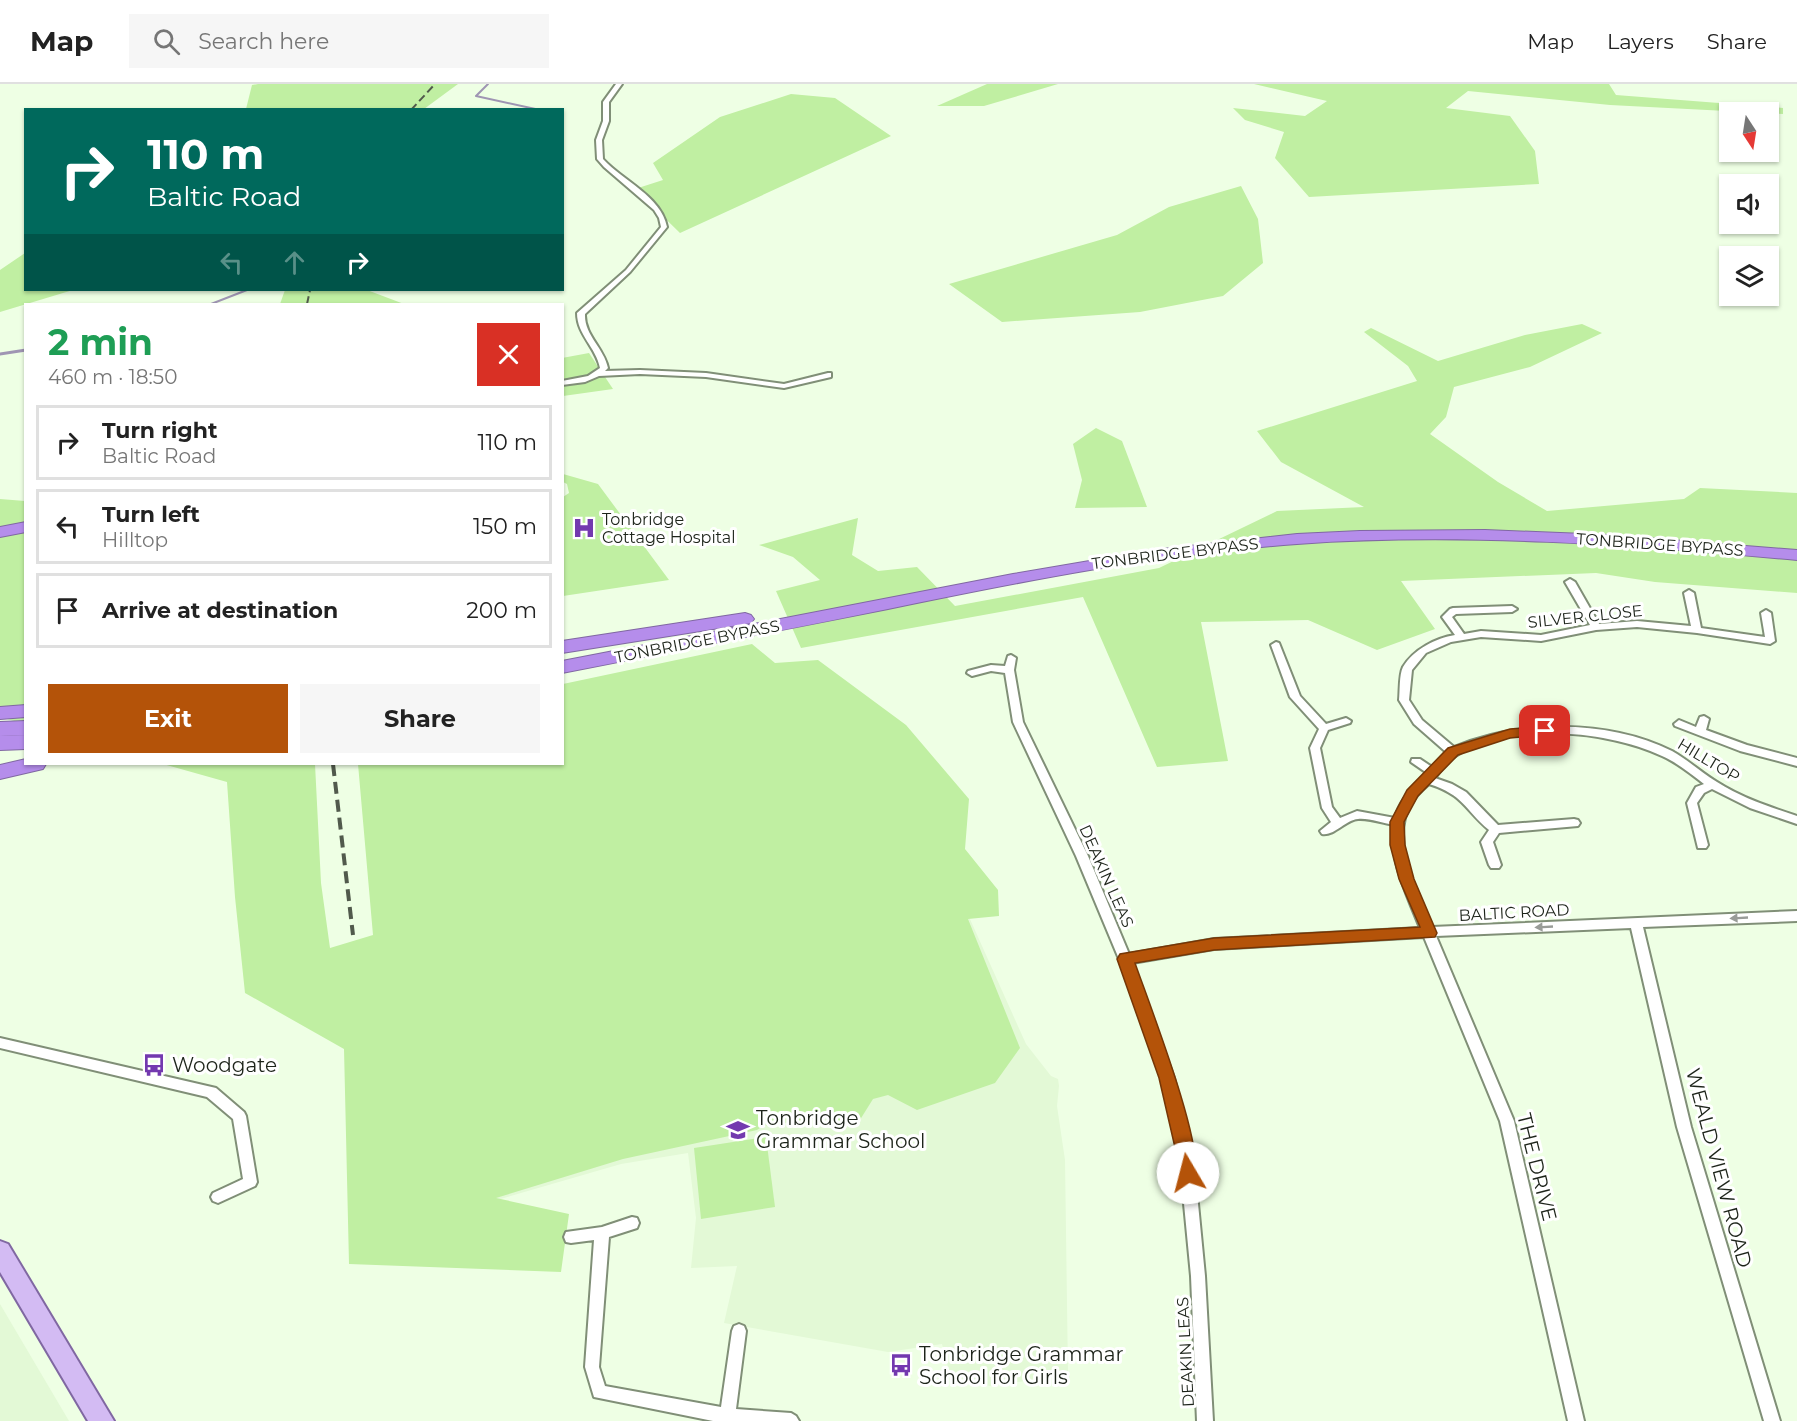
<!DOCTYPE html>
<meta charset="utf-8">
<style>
:root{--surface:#fff;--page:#f6f6f6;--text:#222;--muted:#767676;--line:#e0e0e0;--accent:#b45309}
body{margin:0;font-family:Montserrat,sans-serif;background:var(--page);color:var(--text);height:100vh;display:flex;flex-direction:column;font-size:22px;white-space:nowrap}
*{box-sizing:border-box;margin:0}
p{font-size:20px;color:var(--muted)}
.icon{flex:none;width:33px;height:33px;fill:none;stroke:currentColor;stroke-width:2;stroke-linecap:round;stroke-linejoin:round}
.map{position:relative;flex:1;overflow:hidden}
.details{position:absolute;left:24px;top:219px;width:540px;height:462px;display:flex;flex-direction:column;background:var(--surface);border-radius:0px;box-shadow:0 2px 4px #0004}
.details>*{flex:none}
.banner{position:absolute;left:24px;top:24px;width:540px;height:183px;border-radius:0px;box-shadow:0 2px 4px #0004;background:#00695c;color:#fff;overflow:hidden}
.needle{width:39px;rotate:168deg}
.controls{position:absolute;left:1719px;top:18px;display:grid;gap:12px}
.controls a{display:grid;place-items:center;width:60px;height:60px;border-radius:0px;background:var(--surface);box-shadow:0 2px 4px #0004;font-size:30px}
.pin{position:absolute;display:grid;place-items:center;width:51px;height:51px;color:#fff;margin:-26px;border-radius:12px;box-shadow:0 3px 9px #0006}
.me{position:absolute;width:66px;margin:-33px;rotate:352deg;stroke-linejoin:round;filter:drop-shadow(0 0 4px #0008)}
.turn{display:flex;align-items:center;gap:21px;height:126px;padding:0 24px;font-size:27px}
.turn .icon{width:78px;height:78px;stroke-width:2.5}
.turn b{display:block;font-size:42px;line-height:51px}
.lanes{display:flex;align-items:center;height:57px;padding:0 24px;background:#0003;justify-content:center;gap:30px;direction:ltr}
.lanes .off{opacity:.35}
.round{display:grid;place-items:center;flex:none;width:63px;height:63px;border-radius:0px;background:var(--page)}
.head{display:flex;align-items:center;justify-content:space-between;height:102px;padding:0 24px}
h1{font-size:36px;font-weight:700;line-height:45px;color:#1e9e55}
.cta{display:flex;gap:12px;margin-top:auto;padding:12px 24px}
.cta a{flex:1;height:69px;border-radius:0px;background:var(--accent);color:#fff;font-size:24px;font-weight:700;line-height:69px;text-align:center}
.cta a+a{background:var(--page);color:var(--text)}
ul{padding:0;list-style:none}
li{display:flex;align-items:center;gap:18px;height:75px;margin:0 12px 9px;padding:0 12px;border:3px solid var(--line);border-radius:0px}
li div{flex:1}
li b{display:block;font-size:22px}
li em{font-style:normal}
header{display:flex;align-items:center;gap:36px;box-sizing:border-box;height:84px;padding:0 30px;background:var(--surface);border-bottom:2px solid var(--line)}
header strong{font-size:28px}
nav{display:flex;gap:33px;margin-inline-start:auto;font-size:21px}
.search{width:420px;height:54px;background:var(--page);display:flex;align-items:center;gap:15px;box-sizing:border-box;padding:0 21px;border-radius:0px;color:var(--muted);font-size:22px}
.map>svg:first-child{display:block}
.built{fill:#e3f9d6}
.green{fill:#c0efa2}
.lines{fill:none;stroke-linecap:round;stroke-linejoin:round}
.stream-far1{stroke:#9f95b3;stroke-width:2}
.stream{stroke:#9f95b3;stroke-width:3}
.street-casing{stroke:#808f77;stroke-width:4}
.primary-casing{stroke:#8068a2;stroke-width:4}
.highway-casing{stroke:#8068a2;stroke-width:2}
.street{fill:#fff;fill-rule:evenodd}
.primary{fill:#d3bbf3;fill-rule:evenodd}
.highway{fill:#b58deb;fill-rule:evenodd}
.rail-far1{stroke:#515a4c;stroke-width:2;stroke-dasharray:8 4;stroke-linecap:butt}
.rail{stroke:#515a4c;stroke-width:4;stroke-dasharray:12 6;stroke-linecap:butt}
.oneway{fill:#999c98}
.route{fill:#b45309;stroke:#753606;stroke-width:1.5}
.labels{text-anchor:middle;stroke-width:6;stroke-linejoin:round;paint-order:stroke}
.poi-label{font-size:16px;fill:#1d241a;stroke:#fff;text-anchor:start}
.street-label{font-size:16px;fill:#1d241a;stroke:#fff}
.near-poi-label{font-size:20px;fill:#1d241a;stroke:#fff;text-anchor:start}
.near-street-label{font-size:20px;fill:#1d241a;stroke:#fff}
</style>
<header>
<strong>Map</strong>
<div class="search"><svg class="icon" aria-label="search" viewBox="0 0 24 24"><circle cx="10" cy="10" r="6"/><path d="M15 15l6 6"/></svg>Search here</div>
<nav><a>Map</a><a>Layers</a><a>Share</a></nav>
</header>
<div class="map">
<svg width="1797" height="1337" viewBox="0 0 1797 1337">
<rect width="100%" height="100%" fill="#eeffe4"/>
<g class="built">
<polygon points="965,824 1026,960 1051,992 1058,995 1059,1002 1057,1022 1065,1076 1068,1291 990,1302 950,1291 942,1260 888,1268 724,1239 737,1182 691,1184 696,1134 688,1069 621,1080 428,1136"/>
<polygon points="0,1220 69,1337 0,1337"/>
</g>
<g class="green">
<polygon points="258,0 458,0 424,25 246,25 252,1"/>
<polygon points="987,0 1058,0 984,22 937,22"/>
<polygon points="1254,0 1609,0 1616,11 1783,24 1783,30 1610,21 1468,7 1446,24 1510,32 1535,67 1539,100 1309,113 1275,74 1284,48 1245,36 1233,24 1305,32 1327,17"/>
<polygon points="791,10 835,14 891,52 680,149 635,105 663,96 653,79 720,33"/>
<polygon points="1241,102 1258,135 1263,179 1223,212 1140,228 1002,238 949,200 1117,151 1169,123"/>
<polygon points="25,169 26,206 73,206 0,228 0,186"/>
<polygon points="285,206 367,206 404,220 280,220"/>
<polygon points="1582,240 1602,249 1530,283 1454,303 1446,333 1430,350 1498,398 1547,427 1684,415 1700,404 1797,409 1797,509 1655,498 1596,489 1401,497 1435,545 1377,566 1308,536 1201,538 1228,677 1157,683 1083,513 801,564 776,507 820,496 793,473 759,461 858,434 852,471 878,487 917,483 955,522 1159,484 1277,427 1364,423 1281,378 1257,347 1417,297 1408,282 1364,248 1371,244 1438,277 1525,251"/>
<polygon points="589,269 613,305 563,312 562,274"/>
<polygon points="1096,344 1122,357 1147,423 1075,424 1082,396 1073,360"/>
<polygon points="563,390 598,400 669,496 563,512 563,413 569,409 567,400 563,398"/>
<polygon points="0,415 25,417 25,640 0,633"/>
<polygon points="752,560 775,579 818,576 906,641 969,715 965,765 998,806 999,832 968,835 1020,964 995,999 917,1026 888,1011 873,1015 858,1039 829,1042 826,1033 763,1042 757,1046 623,1075 496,1114 569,1130 561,1188 349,1180 344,965 245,909 235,813 227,698 163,680 315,680 321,799 330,864 373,851 358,680 562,680 563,600"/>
<polygon points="766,1053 775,1123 701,1135 694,1064"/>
</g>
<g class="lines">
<g class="stream-far1">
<polyline points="488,0 476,12 540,26"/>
<polyline points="211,220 247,206"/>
</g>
<polyline class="stream" points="0,270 26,266"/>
<g class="street-casing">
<g id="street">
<path d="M616 0H622L609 18V37L602 56 603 75C623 97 661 112 667 143L630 188 585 230C584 251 604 264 608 284L605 287 640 286 706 289 784 300 828 289H831V293L784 304 706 293 640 290 599 292 585 298 562 301V297L588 292 600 284C596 263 577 251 577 229L626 186 661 143 659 134 654 126 604 83 597 75 596 56 603 37V18Z"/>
<path d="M1570 495 1575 498 1599 540 1637 537 1691 542 1684 509 1689 506 1694 509 1701 544 1765 553 1761 529 1766 526 1771 529 1775 557 1770 560 1697 549 1637 543 1596 546 1541 557 1481 553 1451 558 1426 569 1412 586 1409 616 1422 636 1454 663C1519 636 1608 635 1672 667 1688 676 1702 689 1717 698 1742 714 1770 723 1797 732V740L1750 724 1712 705 1704 709 1697 719 1708 761 1706 764H1698L1687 719 1696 703 1704 700C1691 690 1678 679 1662 672 1607 646 1511 638 1457 671 1448 676 1441 686 1435 694L1452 700 1466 708 1498 741 1574 735 1578 736 1580 739 1578 742 1499 749 1493 758 1501 781 1499 784H1491L1489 781 1481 758 1489 746C1464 725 1464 711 1429 700 1422 706 1415 713 1410 721 1390 757 1418 810 1432 843L1797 827V837L1643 843 1691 1043 1780 1337H1764L1677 1043 1631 844 1436 852 1514 1037 1584 1337H1568L1500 1037 1424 853 1214 865 1132 879 1174 994 1193 1068 1205 1192 1213 1337H1197L1191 1192 1179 1068 1162 994 1119 875 1076 772 1013 638 1005 589 991 587 972 592 967 589 968 587 991 581 1005 582 1008 572 1011 571 1016 574 1014 586 1023 638 1088 772 1129 870 1214 855 1420 844C1407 811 1390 778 1393 741 1383 739 1369 734 1358 735 1345 736 1335 752 1322 750L1320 747 1331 738 1322 724 1310 664 1319 645 1290 613 1271 561 1276 558 1279 559 1300 612 1326 640 1346 634 1351 637 1350 639 1328 646 1320 664 1332 723 1340 734 1357 727 1395 734C1400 714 1414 704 1427 689L1411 678 1412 675H1420L1432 683 1446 668 1414 640 1399 616C1400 607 1399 591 1403 583 1414 565 1436 554 1455 551L1442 533 1450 525 1453 524 1512 522 1517 525 1512 528 1456 530 1452 533 1464 550 1481 547 1541 551 1590 541 1565 498Z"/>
<polygon points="1704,632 1709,635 1706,646 1747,661 1797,674 1797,682 1740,667 1675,642 1674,640 1679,636 1696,643 1700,633"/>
<polygon points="0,954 216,1004 244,1028 246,1032 257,1098 255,1102 218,1119 213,1117 211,1113 213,1109 243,1095 233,1035 207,1013 0,964"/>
<polygon points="632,1133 637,1134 639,1139 637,1144 609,1153 599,1283 605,1302 721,1323 732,1247 734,1242 739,1240 744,1242 746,1247 736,1325 791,1329 796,1332 799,1337 713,1337 594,1313 585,1283 594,1156 571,1159 566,1158 564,1153 566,1148 602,1143"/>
</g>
</g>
<g class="primary-casing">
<polygon id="primary" points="0,1157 8,1160 114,1337 88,1337 0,1188"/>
</g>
<g class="highway-casing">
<g id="highway">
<polygon points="26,438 26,448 0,453 0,443"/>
<path d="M1485 446 1609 451 1797 466V476C1631 461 1464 448 1297 460 1159 470 1023 497 888 525 780 547 671 568 562 589V577L1013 490 1154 466 1297 450 1360 447Z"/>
<polygon points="745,529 751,531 754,535 751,539 562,569 562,557"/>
<polygon points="26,621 26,633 0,635 0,623"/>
<polygon points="26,637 26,651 0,652 0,638"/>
<polygon points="26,651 26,665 0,666 0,652"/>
<polygon points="26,675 26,680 46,680 43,685 0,695 0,681"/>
</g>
</g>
<use href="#street" class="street"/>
<use href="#primary" class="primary"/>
<use href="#highway" class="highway"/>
<g class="rail-far1">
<polyline points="411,26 435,0"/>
<polyline points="307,220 310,206"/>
</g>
<polyline class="rail" points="333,680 353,851"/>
</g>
<defs><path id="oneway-solid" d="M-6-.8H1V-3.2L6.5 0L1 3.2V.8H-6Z" transform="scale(1.5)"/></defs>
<g class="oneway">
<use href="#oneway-solid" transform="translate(1739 834) rotate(177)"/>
<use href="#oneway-solid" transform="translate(1544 843) rotate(177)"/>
</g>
<path class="route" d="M1545 642 1552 647 1550 650 1510 654 1458 671 1418 712 1404 738 1405 761 1414 795 1437 849 1435 853 1214 866 1135 879C1147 914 1207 1067 1194 1094L1188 1096 1182 1094 1159 994 1117 875 1120 870 1214 854 1420 843 1399 795 1390 761V738L1407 706 1448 664 1510 645Z"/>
<defs>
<g id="hospital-bare" transform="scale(1.8)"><path d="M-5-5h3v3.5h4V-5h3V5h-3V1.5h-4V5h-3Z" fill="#7339af" stroke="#fff" stroke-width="2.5" paint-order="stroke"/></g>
<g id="bus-bare" transform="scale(1.8)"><path d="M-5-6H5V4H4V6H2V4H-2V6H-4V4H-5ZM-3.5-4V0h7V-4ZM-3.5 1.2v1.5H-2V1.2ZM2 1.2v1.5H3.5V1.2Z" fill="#7339af" stroke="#fff" stroke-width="2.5" paint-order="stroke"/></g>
<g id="school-bare" transform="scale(1.8)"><path d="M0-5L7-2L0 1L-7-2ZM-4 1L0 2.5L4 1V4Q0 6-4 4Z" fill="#7339af" stroke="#fff" stroke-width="2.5" paint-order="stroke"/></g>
</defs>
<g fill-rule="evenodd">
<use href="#hospital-bare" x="584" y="444"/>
<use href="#bus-bare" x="154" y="981"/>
<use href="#school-bare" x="738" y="1046"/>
<use href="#bus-bare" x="901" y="1281"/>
</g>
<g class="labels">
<g class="poi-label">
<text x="602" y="441">Tonbridge<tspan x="602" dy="18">Cottage Hospital</tspan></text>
</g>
<g class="street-label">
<text transform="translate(1660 460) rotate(4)" y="6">TONBRIDGE BYPASS</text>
<text transform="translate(1175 469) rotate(-7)" y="6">TONBRIDGE BYPASS</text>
<text transform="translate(1585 532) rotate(-6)" y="6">SILVER CLOSE</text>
<text transform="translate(697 557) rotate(-11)" y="6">TONBRIDGE BYPASS</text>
<text transform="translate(1709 676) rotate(31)" y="6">HILLTOP</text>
<text transform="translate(1107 792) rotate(66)" y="6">DEAKIN LEAS</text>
<text transform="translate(1514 828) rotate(-3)" y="6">BALTIC ROAD</text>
<text transform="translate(1185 1268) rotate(-93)" y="6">DEAKIN LEAS</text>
</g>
<g class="near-poi-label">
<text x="172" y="988">Woodgate</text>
<text x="756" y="1041">Tonbridge<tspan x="756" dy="23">Grammar School</tspan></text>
<text x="919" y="1277">Tonbridge Grammar<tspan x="919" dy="23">School for Girls</tspan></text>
</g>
<g class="near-street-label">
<text transform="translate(1537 1083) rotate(76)" y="7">THE DRIVE</text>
<text transform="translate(1719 1084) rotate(75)" y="7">WEALD VIEW ROAD</text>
</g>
</g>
</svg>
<div class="controls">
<a><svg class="needle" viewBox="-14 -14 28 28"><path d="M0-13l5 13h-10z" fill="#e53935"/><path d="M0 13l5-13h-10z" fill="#767676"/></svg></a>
<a><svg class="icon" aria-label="sound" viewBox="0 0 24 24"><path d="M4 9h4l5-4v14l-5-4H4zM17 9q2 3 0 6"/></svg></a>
<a><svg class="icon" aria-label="layers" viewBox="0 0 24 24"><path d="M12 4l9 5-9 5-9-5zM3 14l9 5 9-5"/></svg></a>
</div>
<div class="pin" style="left:1545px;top:647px;background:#d93025"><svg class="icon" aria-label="arrive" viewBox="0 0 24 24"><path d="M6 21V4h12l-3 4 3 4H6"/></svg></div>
<svg class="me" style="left:1188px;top:1089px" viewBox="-20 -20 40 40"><circle r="19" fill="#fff"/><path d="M0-13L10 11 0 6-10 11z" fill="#b45309"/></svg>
<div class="banner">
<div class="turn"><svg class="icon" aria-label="right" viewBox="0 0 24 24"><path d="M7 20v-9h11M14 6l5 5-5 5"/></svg><div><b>110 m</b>Baltic Road</div></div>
<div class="lanes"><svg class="icon off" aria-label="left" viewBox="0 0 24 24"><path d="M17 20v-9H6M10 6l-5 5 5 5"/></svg><svg class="icon off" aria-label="ahead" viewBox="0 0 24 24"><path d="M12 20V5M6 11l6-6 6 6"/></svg><svg class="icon" aria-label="right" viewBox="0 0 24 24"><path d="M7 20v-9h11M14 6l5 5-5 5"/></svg></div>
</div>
<section class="details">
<div class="head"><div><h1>2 min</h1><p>460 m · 18:50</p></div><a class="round" style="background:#d93025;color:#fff"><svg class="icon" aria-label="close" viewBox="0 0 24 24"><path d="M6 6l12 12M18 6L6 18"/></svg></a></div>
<ul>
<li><svg class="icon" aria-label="right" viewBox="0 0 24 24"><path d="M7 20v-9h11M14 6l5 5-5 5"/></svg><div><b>Turn right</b><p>Baltic Road</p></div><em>110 m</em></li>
<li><svg class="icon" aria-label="left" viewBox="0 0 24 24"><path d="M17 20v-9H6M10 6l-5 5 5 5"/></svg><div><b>Turn left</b><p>Hilltop</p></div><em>150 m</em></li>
<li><svg class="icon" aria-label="arrive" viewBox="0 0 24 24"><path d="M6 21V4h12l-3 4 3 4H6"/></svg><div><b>Arrive at destination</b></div><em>200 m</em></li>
</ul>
<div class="cta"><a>Exit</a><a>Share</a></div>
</section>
</div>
